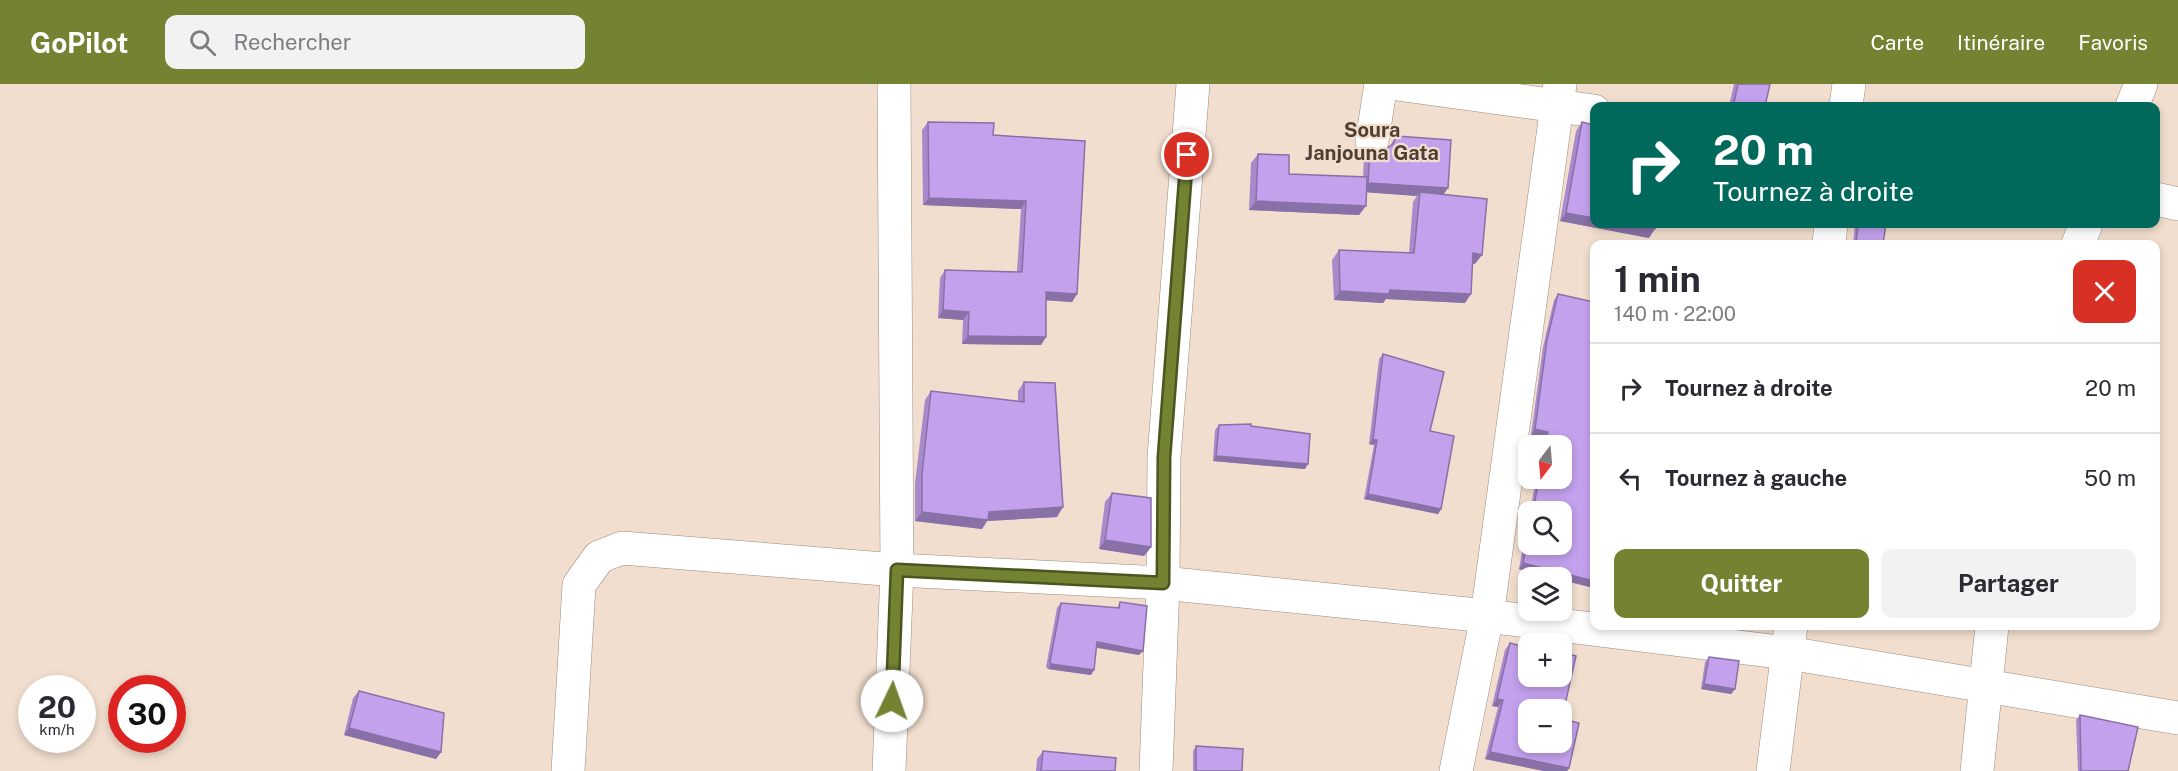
<!DOCTYPE html>
<html lang="fr">
<meta charset="utf-8">
<style>
:root{--surface:#fff;--page:#f2f2f3;--text:#2b2b33;--muted:#7c7c81;--line:#e1e1e2;--accent:#738332}
body{margin:0;font-family:"Public Sans",sans-serif;background:var(--page);color:var(--text);height:100vh;display:flex;flex-direction:column;font-size:22px;white-space:nowrap}
*{box-sizing:border-box;margin:0}
p{font-size:20px;color:var(--muted)}
.icon{flex:none;width:33px;height:33px;fill:none;stroke:currentColor;stroke-width:2;stroke-linecap:round;stroke-linejoin:round}
.map{position:relative;flex:1;overflow:hidden}
.details{position:absolute;left:1590px;top:156px;width:570px;height:390px;display:flex;flex-direction:column;background:var(--surface);border-radius:12px;box-shadow:0 3px 9px #0003}
.details>*{flex:none}
.top-card{position:absolute;left:1590px;top:18px;width:570px;height:126px;border-radius:12px;box-shadow:0 3px 9px #0003;background:#00695c;color:#fff;overflow:hidden}
.needle{width:39px;rotate:196deg}
.tools{position:absolute;left:1518px;top:351px;display:grid;gap:12px}
.tools a{display:grid;place-items:center;width:54px;height:54px;border-radius:12px;background:var(--surface);box-shadow:0 3px 9px #0003;font-size:30px}
.speed{position:absolute;left:18px;top:591px;display:flex;gap:12px;font-size:30px;font-weight:700;text-align:center}
.speed>*{display:grid;place-content:center;width:78px;height:78px;border-radius:50%;background:var(--surface);box-shadow:0 3px 9px #0003;line-height:1}
.speed small{font-size:15px;font-weight:400}
.speed .limit{border:9px solid #d22;background:#fff;color:#111}
.pin{position:absolute;display:grid;place-items:center;width:51px;height:51px;color:#fff;margin:-26px;border:3px solid #fff;border-radius:50%;box-shadow:0 2px 6px #0007}
.me{position:absolute;width:66px;margin:-33px;rotate:3deg;stroke-linejoin:round;filter:drop-shadow(0 0 4px #0008)}
.turn{display:flex;align-items:center;gap:21px;height:126px;padding:0 24px;font-size:27px}
.turn .icon{width:78px;height:78px;stroke-width:2.5}
.turn b{display:block;font-size:42px;line-height:51px}
.round{display:grid;place-items:center;flex:none;width:63px;height:63px;border-radius:12px;background:var(--page)}
.headline{display:flex;align-items:center;justify-content:space-between;height:102px;padding:0 24px}
h1{font-size:36px;font-weight:700;line-height:45px}
.cta{display:flex;gap:12px;margin-top:auto;padding:12px 24px}
.cta a{flex:1;height:69px;border-radius:12px;background:var(--accent);color:#fff;font-size:24px;font-weight:700;line-height:69px;text-align:center}
.cta a+a{background:var(--page);color:var(--text)}
ul{padding:0;list-style:none}
li{display:flex;align-items:center;gap:18px;height:90px;padding:0 24px;border-top:2px solid var(--line)}
li div{flex:1}
li b{display:block;font-size:22px}
li em{font-style:normal}
header{display:flex;align-items:center;gap:36px;box-sizing:border-box;height:84px;padding:0 30px;background:var(--accent);color:#fff}
header strong{font-size:28px}
nav{display:flex;gap:33px;margin-inline-start:auto;font-size:21px}
.search{width:420px;height:54px;background:var(--page);display:flex;align-items:center;gap:15px;box-sizing:border-box;padding:0 21px;border-radius:12px;color:var(--muted);font-size:22px}
.map>svg:first-child{display:block}
.lines{fill:none;stroke-linecap:round;stroke-linejoin:round}
.minor-casing{stroke:#9c8b7c;stroke-width:34}
.minor{stroke:#fff;stroke-width:33}
.wall{fill:#a88acc}
.shaded-wall{fill:#8871a6}
.building{fill:#c3a1ed;stroke:#8871a6;stroke-width:1.5}
.route-casing{stroke:#4b5520;stroke-width:15}
.route{stroke:#738332;stroke-width:10}
.labels{text-anchor:middle;stroke-width:4.5;stroke-linejoin:round;paint-order:stroke}
.quarter-label{font-size:20px;font-weight:bold;fill:#4e3f32;stroke:#f1dece}
</style>
<header>
<strong>GoPilot</strong>
<div class="search"><svg class="icon" aria-label="search" viewBox="0 0 24 24"><circle cx="10" cy="10" r="6"/><path d="M15 15l6 6"/></svg>Rechercher</div>
<nav><a>Carte</a><a>Itinéraire</a><a>Favoris</a></nav>
</header>
<div class="map">
<svg width="2178" height="687" viewBox="0 0 2178 687">
<rect width="100%" height="100%" fill="#f1dece"/>
<g class="lines">
<g class="minor-casing">
<g id="minor">
<polyline points="1397,0 1594,27"/>
<polyline points="1846,22 1849,0"/>
<polyline points="2132,22 2141,0"/>
<polyline points="1372,57 1381,0"/>
<polyline points="2156,115 2178,120"/>
<polyline points="1829,160 1831,140"/>
<polyline points="2078,160 2086,140"/>
<polyline points="568,687 579,501 599,473 622,464 897,486 1163,499 1487,532 1788,569 2178,634"/>
<polyline points="889,687 897,486 894,0"/>
<polyline points="1156,687 1163,499 1164,373 1193,0"/>
<polyline points="1456,687 1487,532 1560,0"/>
<polyline points="1773,687 1791,542"/>
<polyline points="1977,687 1992,542"/>
</g>
</g>
<use href="#minor" class="minor"/>
</g>
<g class="wall">
<polygon points="1734,0 1770,0 1765,22 1729,22"/>
<polygon points="928,38 993,51 1077,210 1072,218 1046,216 1046,253 1041,261 962,260 963,236 938,234 940,194 945,186 1017,188 1021,125 923,121 922,46"/>
<polygon points="1582,38 1649,154 1560,137 1576,47"/>
<polygon points="1396,52 1443,111 1475,180 1473,179 1465,219 1386,215 1383,219 1334,216 1332,176 1339,166 1409,169 1413,118 1417,112 1366,108 1359,131 1249,126 1251,79 1258,70 1289,90 1363,93 1364,73 1370,64 1376,66 1386,65 1390,62"/>
<polygon points="1855,140 1886,140 1883,160 1853,160"/>
<polygon points="1558,210 1594,218 1594,504 1562,496 1562,494 1519,485 1528,434 1528,460 1562,428 1530,428 1536,394 1562,394 1562,362 1542,362 1543,354 1531,351 1543,263 1554,216"/>
<polygon points="1383,270 1430,347 1441,425 1438,430 1364,415 1374,361 1369,360 1379,275"/>
<polygon points="1024,298 1057,433 987,437 982,445 915,437 915,399 925,316 931,307 1018,317 1018,307"/>
<polygon points="1219,341 1251,342 1305,385 1213,377 1215,346"/>
<polygon points="1112,409 1151,463 1144,472 1099,465 1105,418"/>
<polygon points="1120,518 1139,571 1097,564 1091,591 1048,585 1046,583 1057,524 1061,519 1117,524"/>
<polygon points="1510,559 1528,626 1569,684 1567,687 1544,687 1485,675 1498,623 1492,622 1505,566"/>
<polygon points="1709,573 1735,605 1731,610 1701,605 1705,578"/>
<polygon points="359,607 441,668 436,675 344,651 353,614"/>
<polygon points="2080,631 2128,687 2078,687 2076,636"/>
<polygon points="1196,662 1242,687 1193,687 1193,667"/>
<polygon points="1043,667 1115,687 1036,687 1037,675"/>
</g>
<g class="shaded-wall">
<polygon points="1734,19 1753,22 1731,22"/>
<polygon points="1368,99 1448,104 1441,114 1420,108 1417,112 1362,108"/>
<polygon points="929,114 1026,117 1021,125 923,121"/>
<polygon points="1256,117 1366,122 1359,131 1249,126"/>
<polygon points="1566,129 1594,134 1594,140 1624,140 1655,145 1649,154 1560,137"/>
<polygon points="1473,169 1482,171 1475,180 1467,179"/>
<polygon points="1390,206 1471,210 1465,219 1386,215 1383,219 1334,216 1340,207"/>
<polygon points="1046,208 1077,210 1072,218 1040,216"/>
<polygon points="943,226 969,228 963,236 938,234"/>
<polygon points="968,252 1046,253 1041,261 962,260"/>
<polygon points="1535,345 1548,348 1543,354 1531,351"/>
<polygon points="1373,356 1377,356 1374,361 1369,360"/>
<polygon points="1216,372 1308,380 1305,385 1213,377"/>
<polygon points="1368,410 1441,425 1438,430 1364,415"/>
<polygon points="1063,423 1057,433 987,437 982,445 915,437 922,428 989,428"/>
<polygon points="1105,456 1151,463 1144,472 1099,465"/>
<polygon points="1523,479 1594,497 1594,504 1562,496 1562,494 1552,494 1519,485"/>
<polygon points="1718,542 1743,542 1741,544"/>
<polygon points="1097,558 1143,567 1139,571 1094,563"/>
<polygon points="1051,580 1094,586 1091,591 1048,585"/>
<polygon points="1704,600 1735,605 1731,610 1701,605"/>
<polygon points="1497,615 1503,616 1498,623 1492,622"/>
<polygon points="349,644 441,668 436,675 344,651"/>
<polygon points="1490,668 1569,684 1567,687 1544,687 1485,675"/>
</g>
<g class="building">
<polygon points="1738,0 1770,0 1765,22 1753,22 1734,19"/>
<polygon points="928,38 994,39 993,51 1085,57 1077,210 1046,208 1046,253 968,252 969,228 943,226 945,186 1022,188 1026,117 929,114"/>
<polygon points="1582,38 1594,41 1594,134 1566,129"/>
<polygon points="1396,52 1451,56 1448,104 1368,99 1370,64 1376,66 1386,65 1393,60"/>
<polygon points="1258,70 1289,71 1289,90 1367,93 1366,122 1256,117"/>
<polygon points="1420,108 1487,115 1482,171 1473,169 1471,210 1390,206 1389,210 1340,207 1339,166 1414,169"/>
<polygon points="1624,140 1656,140 1655,145"/>
<polygon points="1858,140 1886,140 1883,160 1856,160"/>
<polygon points="1558,210 1594,218 1594,497 1523,479 1528,451 1528,460 1562,460 1562,428 1533,428 1539,394 1562,394 1562,362 1545,362 1548,348 1535,345 1547,256"/>
<polygon points="1383,270 1444,288 1430,347 1454,352 1441,425 1368,410 1377,356 1373,356"/>
<polygon points="1024,298 1055,299 1063,423 989,428 988,436 922,428 922,390 931,307 1024,318"/>
<polygon points="1251,340 1251,342 1310,350 1308,380 1216,372 1219,341"/>
<polygon points="1112,409 1151,414 1151,463 1105,456"/>
<polygon points="1120,518 1147,522 1143,567 1097,558 1094,586 1051,580 1050,578 1061,519 1119,524"/>
<polygon points="1510,559 1528,564 1528,592 1562,592 1562,568 1576,572 1562,634 1562,626 1528,626 1528,658 1562,658 1562,635 1579,639 1569,684 1490,668 1503,616 1497,615"/>
<polygon points="1709,573 1739,577 1735,605 1704,600"/>
<polygon points="359,607 444,629 441,668 349,644"/>
<polygon points="2080,631 2138,643 2128,687 2081,687"/>
<polygon points="1196,662 1243,665 1242,687 1196,687"/>
<polygon points="1043,667 1116,674 1115,687 1041,687"/>
</g>
<g class="lines">
<g class="route-casing">
<polyline id="route" points="892,617 897,486 1163,499 1164,373 1187,71"/>
</g>
<use href="#route" class="route"/>
</g>
<g class="labels">
<g class="quarter-label">
<text x="1372" y="53">Soura<tspan x="1372" dy="23">Janjouna Gata</tspan></text>
</g>
</g>
</svg>
<div class="tools">
<a><svg class="needle" viewBox="-14 -14 28 28"><path d="M0-13l5 13h-10z" fill="#e53935"/><path d="M0 13l5-13h-10z" fill="#7c7c81"/></svg></a>
<a><svg class="icon" aria-label="search" viewBox="0 0 24 24"><circle cx="10" cy="10" r="6"/><path d="M15 15l6 6"/></svg></a>
<a><svg class="icon" aria-label="layers" viewBox="0 0 24 24"><path d="M12 4l9 5-9 5-9-5zM3 14l9 5 9-5"/></svg></a>
<a>+</a>
<a>−</a>
</div>
<div class="speed"><div>20<small>km/h</small></div><div class="limit">30</div></div>
<div class="pin" style="left:1187px;top:71px;background:#d93025"><svg class="icon" aria-label="arrive" viewBox="0 0 24 24"><path d="M6 21V4h12l-3 4 3 4H6"/></svg></div>
<svg class="me" style="left:892px;top:617px" viewBox="-20 -20 40 40"><circle r="19" fill="#fff"/><path d="M0-13L10 11 0 6-10 11z" fill="#738332"/></svg>
<div class="top-card">
<div class="turn"><svg class="icon" aria-label="right" viewBox="0 0 24 24"><path d="M7 20v-9h11M14 6l5 5-5 5"/></svg><div><b>20 m</b>Tournez à droite</div></div>
</div>
<section class="details">
<div class="headline"><div><h1>1 min</h1><p>140 m · 22:00</p></div><a class="round" style="background:#d93025;color:#fff"><svg class="icon" aria-label="close" viewBox="0 0 24 24"><path d="M6 6l12 12M18 6L6 18"/></svg></a></div>
<ul>
<li><svg class="icon" aria-label="right" viewBox="0 0 24 24"><path d="M7 20v-9h11M14 6l5 5-5 5"/></svg><div><b>Tournez à droite</b></div><em>20 m</em></li>
<li><svg class="icon" aria-label="left" viewBox="0 0 24 24"><path d="M17 20v-9H6M10 6l-5 5 5 5"/></svg><div><b>Tournez à gauche</b></div><em>50 m</em></li>
</ul>
<div class="cta"><a>Quitter</a><a>Partager</a></div>
</section>
</div>
